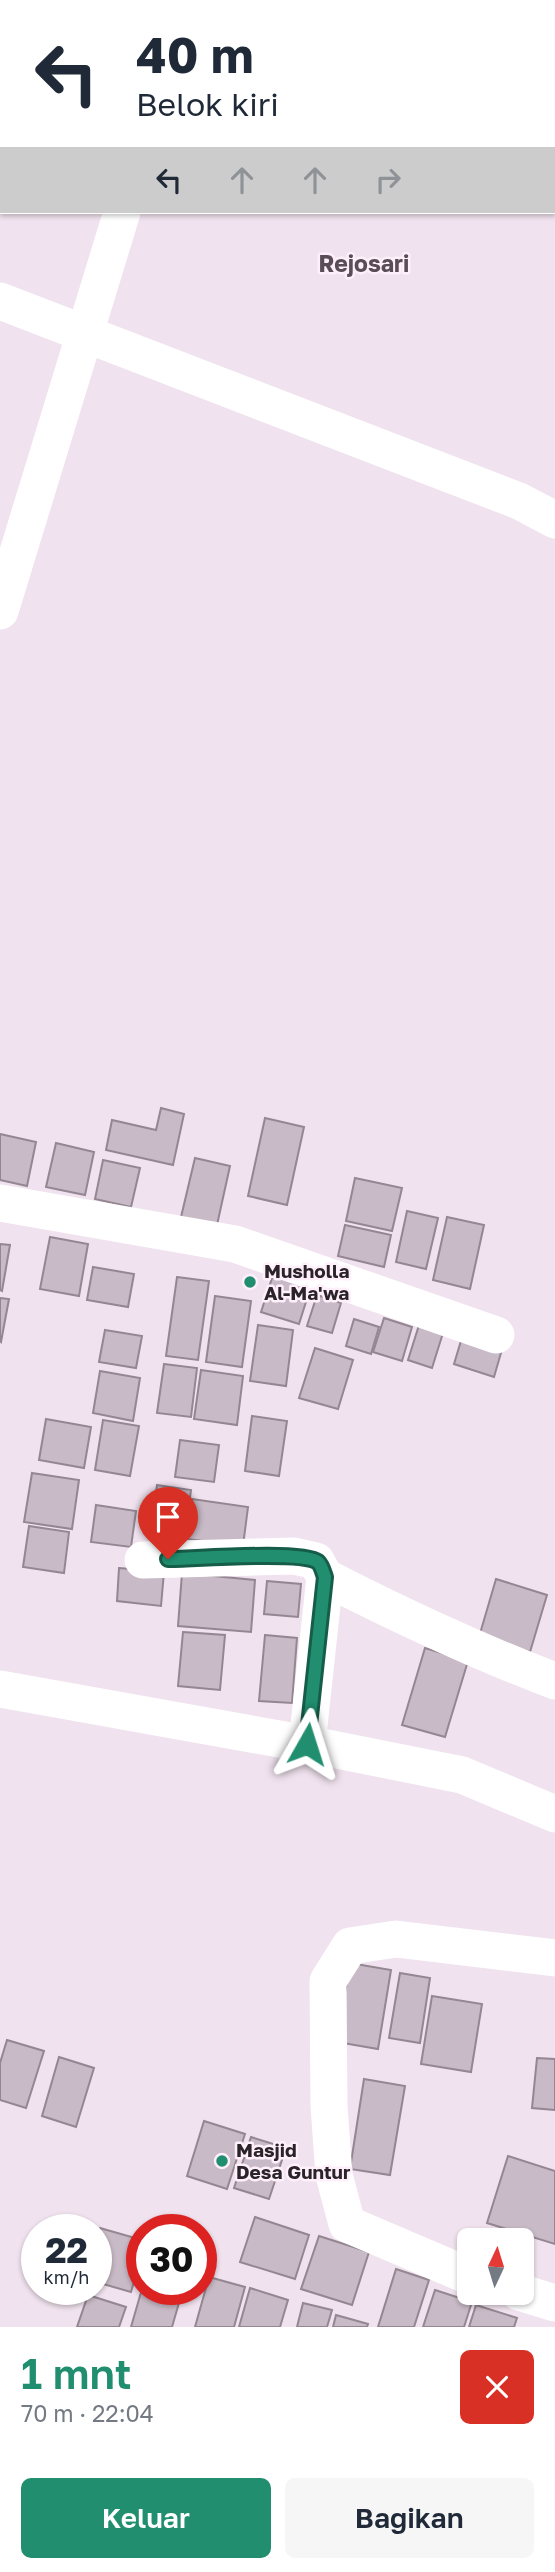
<!DOCTYPE html>
<html lang="id">
<meta charset="utf-8">
<style>
:root{--surface:#fff;--page:#f6f6f7;--text:#1f2937;--muted:#747a83;--accent:#218f6f}
body{margin:0;font-family:"Golos Text",sans-serif;background:var(--page);color:var(--text);height:100vh;display:flex;flex-direction:column;font-size:26px;white-space:nowrap}
*{box-sizing:border-box;margin:0}
p{font-size:23px;color:var(--muted)}
.icon{flex:none;width:38px;height:38px;fill:none;stroke:currentColor;stroke-width:2;stroke-linecap:round;stroke-linejoin:round}
.map{position:relative;height:2327px;overflow:hidden}
.drawer{display:flex;flex-direction:column;background:var(--surface);flex:1}
.drawer>*{flex:none}
.banner{position:absolute;left:0px;top:0px;width:556px;height:214px;box-shadow:0 2px 5px #0004;background:#fff;color:var(--text);overflow:hidden}
.needle{width:46px;rotate:4deg}
.controls{position:absolute;left:457px;top:2228px;display:grid;gap:14px}
.controls a{display:grid;place-items:center;width:77px;height:77px;border-radius:10px;background:var(--surface);box-shadow:0 2px 5px #0004;font-size:35px}
.speed{position:absolute;left:21px;top:2214px;display:flex;gap:14px;font-size:35px;font-weight:700;text-align:center}
.speed>*{display:grid;place-content:center;width:91px;height:91px;border-radius:50%;background:var(--surface);box-shadow:0 2px 5px #0004;line-height:1}
.speed small{font-size:18px;font-weight:400}
.speed .limit{border:10px solid #d22;background:#fff;color:#111}
.pin{position:absolute;display:grid;place-items:center;width:60px;height:60px;color:#fff;margin:-72px -30px;border-radius:50% 50% 50% 0;rotate:-45deg;box-shadow:0 0 7px #0007}
.pin .icon{rotate:45deg}
.me{position:absolute;width:77px;margin:-38px;rotate:6deg;stroke-linejoin:round;filter:drop-shadow(0 0 5px #0008)}
.turn{display:flex;align-items:center;gap:24px;height:147px;padding:0 21px;font-size:32px}
.turn .icon{width:91px;height:91px;stroke-width:2.5}
.turn b{display:block;font-size:49px;line-height:60px}
.lanes{display:flex;align-items:center;height:66px;padding:0 21px;background:#0003;justify-content:center;gap:35px;direction:ltr}
.lanes .off{opacity:.35}
.round{display:grid;place-items:center;flex:none;width:74px;height:74px;border-radius:10px;background:var(--page)}
.headline{display:flex;align-items:center;justify-content:space-between;height:119px;padding:0 21px}
h1{font-size:42px;font-weight:600;line-height:52px;color:var(--accent)}
.action{display:flex;gap:14px;margin-top:auto;padding:14px 21px}
.action a{flex:1;height:80px;border-radius:10px;background:var(--accent);color:#fff;font-size:28px;font-weight:600;line-height:80px;text-align:center}
.action a+a{background:var(--page);color:var(--text)}
.map>svg:first-child{display:block}
.building{fill:#c8bac6;stroke:#948792;stroke-width:2}
.lines{fill:none;stroke-linecap:round;stroke-linejoin:round}
.street{stroke:#fff;stroke-width:37}
.route-casing{stroke:#155d48;stroke-width:18}
.route{stroke:#218f6f;stroke-width:12}
.poi-dot{fill:#218f6f;stroke:#feeffb;stroke-width:2.5}
.labels{text-anchor:middle;stroke-width:5;stroke-linejoin:round;paint-order:stroke}
.poi-label{font-size:19px;font-weight:bold;fill:#2a2429;stroke:#feeffb;text-anchor:start}
.quarter-label{font-size:23px;font-weight:bold;fill:#594d57;stroke:#feeffb}
</style>
<div class="map">
<svg width="555" height="2327" viewBox="0 0 555 2327">
<rect width="100%" height="100%" fill="#f0e2ee"/>
<g class="building">
<polygon points="161,1108 184,1114 173,1165 106,1150 112,1120 156,1130"/>
<polygon points="265,1118 304,1127 287,1205 248,1196"/>
<polygon points="0,1134 36,1142 27,1186 0,1180"/>
<polygon points="56,1143 94,1152 85,1195 46,1187"/>
<polygon points="195,1158 230,1166 217,1225 181,1217"/>
<polygon points="103,1160 140,1168 131,1207 95,1199"/>
<polygon points="355,1178 402,1188 392,1231 346,1221"/>
<polygon points="407,1211 438,1218 426,1269 396,1262"/>
<polygon points="447,1217 484,1225 470,1289 433,1280"/>
<polygon points="345,1225 391,1235 384,1267 338,1256"/>
<polygon points="50,1237 88,1244 79,1296 40,1289"/>
<polygon points="0,1244 10,1245 2,1291 0,1290"/>
<polygon points="93,1267 134,1274 128,1307 87,1300"/>
<polygon points="273,1275 311,1286 299,1324 261,1312"/>
<polygon points="177,1277 209,1281 198,1360 166,1356"/>
<polygon points="317,1295 341,1303 332,1333 307,1326"/>
<polygon points="215,1296 251,1301 242,1367 206,1362"/>
<polygon points="0,1298 9,1299 1,1342 0,1341"/>
<polygon points="384,1318 412,1327 402,1361 373,1352"/>
<polygon points="354,1319 379,1327 371,1354 346,1346"/>
<polygon points="258,1325 293,1330 286,1386 250,1381"/>
<polygon points="419,1325 443,1333 432,1368 408,1360"/>
<polygon points="105,1330 142,1336 136,1368 99,1362"/>
<polygon points="463,1334 503,1346 494,1377 454,1364"/>
<polygon points="315,1348 353,1360 338,1409 299,1398"/>
<polygon points="164,1364 197,1368 191,1417 157,1413"/>
<polygon points="201,1370 243,1376 237,1425 194,1419"/>
<polygon points="100,1371 140,1378 133,1421 93,1413"/>
<polygon points="252,1416 287,1421 279,1476 245,1471"/>
<polygon points="46,1419 91,1427 84,1468 39,1460"/>
<polygon points="103,1420 139,1426 130,1476 95,1470"/>
<polygon points="180,1440 219,1445 214,1482 175,1477"/>
<polygon points="32,1473 79,1480 72,1529 24,1522"/>
<polygon points="157,1485 191,1490 184,1542 150,1537"/>
<polygon points="192,1499 248,1507 243,1546 187,1539"/>
<polygon points="96,1505 136,1511 131,1547 91,1542"/>
<polygon points="29,1526 69,1532 64,1573 23,1567"/>
<polygon points="119,1568 164,1572 161,1606 117,1601"/>
<polygon points="182,1573 255,1580 251,1632 178,1626"/>
<polygon points="496,1579 547,1595 530,1652 479,1637"/>
<polygon points="267,1581 301,1584 298,1617 264,1614"/>
<polygon points="183,1632 225,1635 220,1690 178,1686"/>
<polygon points="265,1635 297,1638 292,1703 259,1701"/>
<polygon points="425,1648 468,1661 445,1737 402,1725"/>
<polygon points="350,1963 391,1970 378,2049 337,2042"/>
<polygon points="400,1973 430,1978 420,2043 389,2038"/>
<polygon points="432,1996 482,2004 471,2072 421,2064"/>
<polygon points="7,2040 44,2051 26,2108 0,2100 0,2063"/>
<polygon points="59,2057 94,2068 76,2127 42,2116"/>
<polygon points="537,2058 555,2059 555,2110 532,2108"/>
<polygon points="364,2079 405,2086 390,2175 350,2169"/>
<polygon points="204,2121 245,2134 227,2189 187,2176"/>
<polygon points="251,2137 286,2148 269,2199 234,2188"/>
<polygon points="508,2156 555,2171 555,2244 487,2223"/>
<polygon points="255,2217 309,2235 295,2279 240,2262"/>
<polygon points="100,2228 142,2240 142,2254 131,2292 96,2282 96,2243"/>
<polygon points="319,2236 369,2252 352,2305 301,2289"/>
<polygon points="396,2269 429,2280 414,2327 378,2327"/>
<polygon points="209,2277 245,2287 234,2327 195,2327"/>
<polygon points="250,2288 288,2300 280,2327 239,2327"/>
<polygon points="142,2289 183,2289 172,2327 131,2327"/>
<polygon points="435,2290 472,2302 464,2327 423,2327"/>
<polygon points="88,2295 126,2307 119,2327 77,2327"/>
<polygon points="303,2303 332,2310 327,2327 297,2327"/>
<polygon points="476,2305 517,2318 514,2327 469,2327"/>
<polygon points="336,2315 368,2324 367,2327 333,2327"/>
</g>
<g class="lines">
<g class="street">
<polyline points="203,0 207,2"/>
<polyline points="0,301 519,501 555,520"/>
<polyline points="0,611 122,212"/>
<polyline points="0,1203 235,1244 496,1335"/>
<polyline points="143,1560 294,1556 316,1561 325,1577 307,1744"/>
<path d="M325 1577C401 1616 476 1651 555 1681"/>
<polyline points="0,1689 307,1744 462,1775 555,1814"/>
<polyline points="469,2276 347,2224 334,2175 329,2106 328,1981 350,1946 396,1939 555,1958"/>
<polyline points="519,2292 555,2303"/>
</g>
</g>
<g class="lines">
<g class="route-casing">
<path id="route" d="M168 1559C193 1559 302 1550 318 1562 322 1566 323 1572 325 1577L307 1744"/>
</g>
<use href="#route" class="route"/>
</g>
<g class="poi-dot">
<circle cx="250" cy="1282" r="7"/>
<circle cx="222" cy="2161" r="7"/>
</g>
<g class="labels">
<g class="poi-label">
<text x="264" y="1278">Musholla<tspan x="264" dy="22">Al-Ma'wa</tspan></text>
<text x="236" y="2157">Masjid<tspan x="236" dy="22">Desa Guntur</tspan></text>
</g>
<g class="quarter-label">
<text x="364" y="272">Rejosari</text>
</g>
</g>
</svg>
<div class="controls">
<a><svg class="needle" viewBox="-14 -14 28 28"><path d="M0-13l5 13h-10z" fill="#e53935"/><path d="M0 13l5-13h-10z" fill="#747a83"/></svg></a>
</div>
<div class="speed"><div>22<small>km/h</small></div><div class="limit">30</div></div>
<div class="pin" style="left:168px;top:1559px;background:#d93025"><svg class="icon" aria-label="arrive" viewBox="0 0 24 24"><path d="M6 21V4h12l-3 4 3 4H6"/></svg></div>
<svg class="me" style="left:307px;top:1744px" viewBox="-20 -20 40 40"><path d="M0-17L14 15 0 8-14 15z" fill="#218f6f" stroke="#fff" stroke-width="4"/></svg>
<div class="banner">
<div class="turn"><svg class="icon" aria-label="left" viewBox="0 0 24 24"><path d="M17 20v-9H6M10 6l-5 5 5 5"/></svg><div><b>40 m</b>Belok kiri</div></div>
<div class="lanes"><svg class="icon" aria-label="left" viewBox="0 0 24 24"><path d="M17 20v-9H6M10 6l-5 5 5 5"/></svg><svg class="icon off" aria-label="ahead" viewBox="0 0 24 24"><path d="M12 20V5M6 11l6-6 6 6"/></svg><svg class="icon off" aria-label="ahead" viewBox="0 0 24 24"><path d="M12 20V5M6 11l6-6 6 6"/></svg><svg class="icon off" aria-label="right" viewBox="0 0 24 24"><path d="M7 20v-9h11M14 6l5 5-5 5"/></svg></div>
</div>
</div>
<section class="drawer">
<div class="headline"><div><h1>1 mnt</h1><p>70 m · 22:04</p></div><a class="round" style="background:#d93025;color:#fff"><svg class="icon" aria-label="close" viewBox="0 0 24 24"><path d="M6 6l12 12M18 6L6 18"/></svg></a></div>
<div class="action"><a>Keluar</a><a>Bagikan</a></div>
</section>
